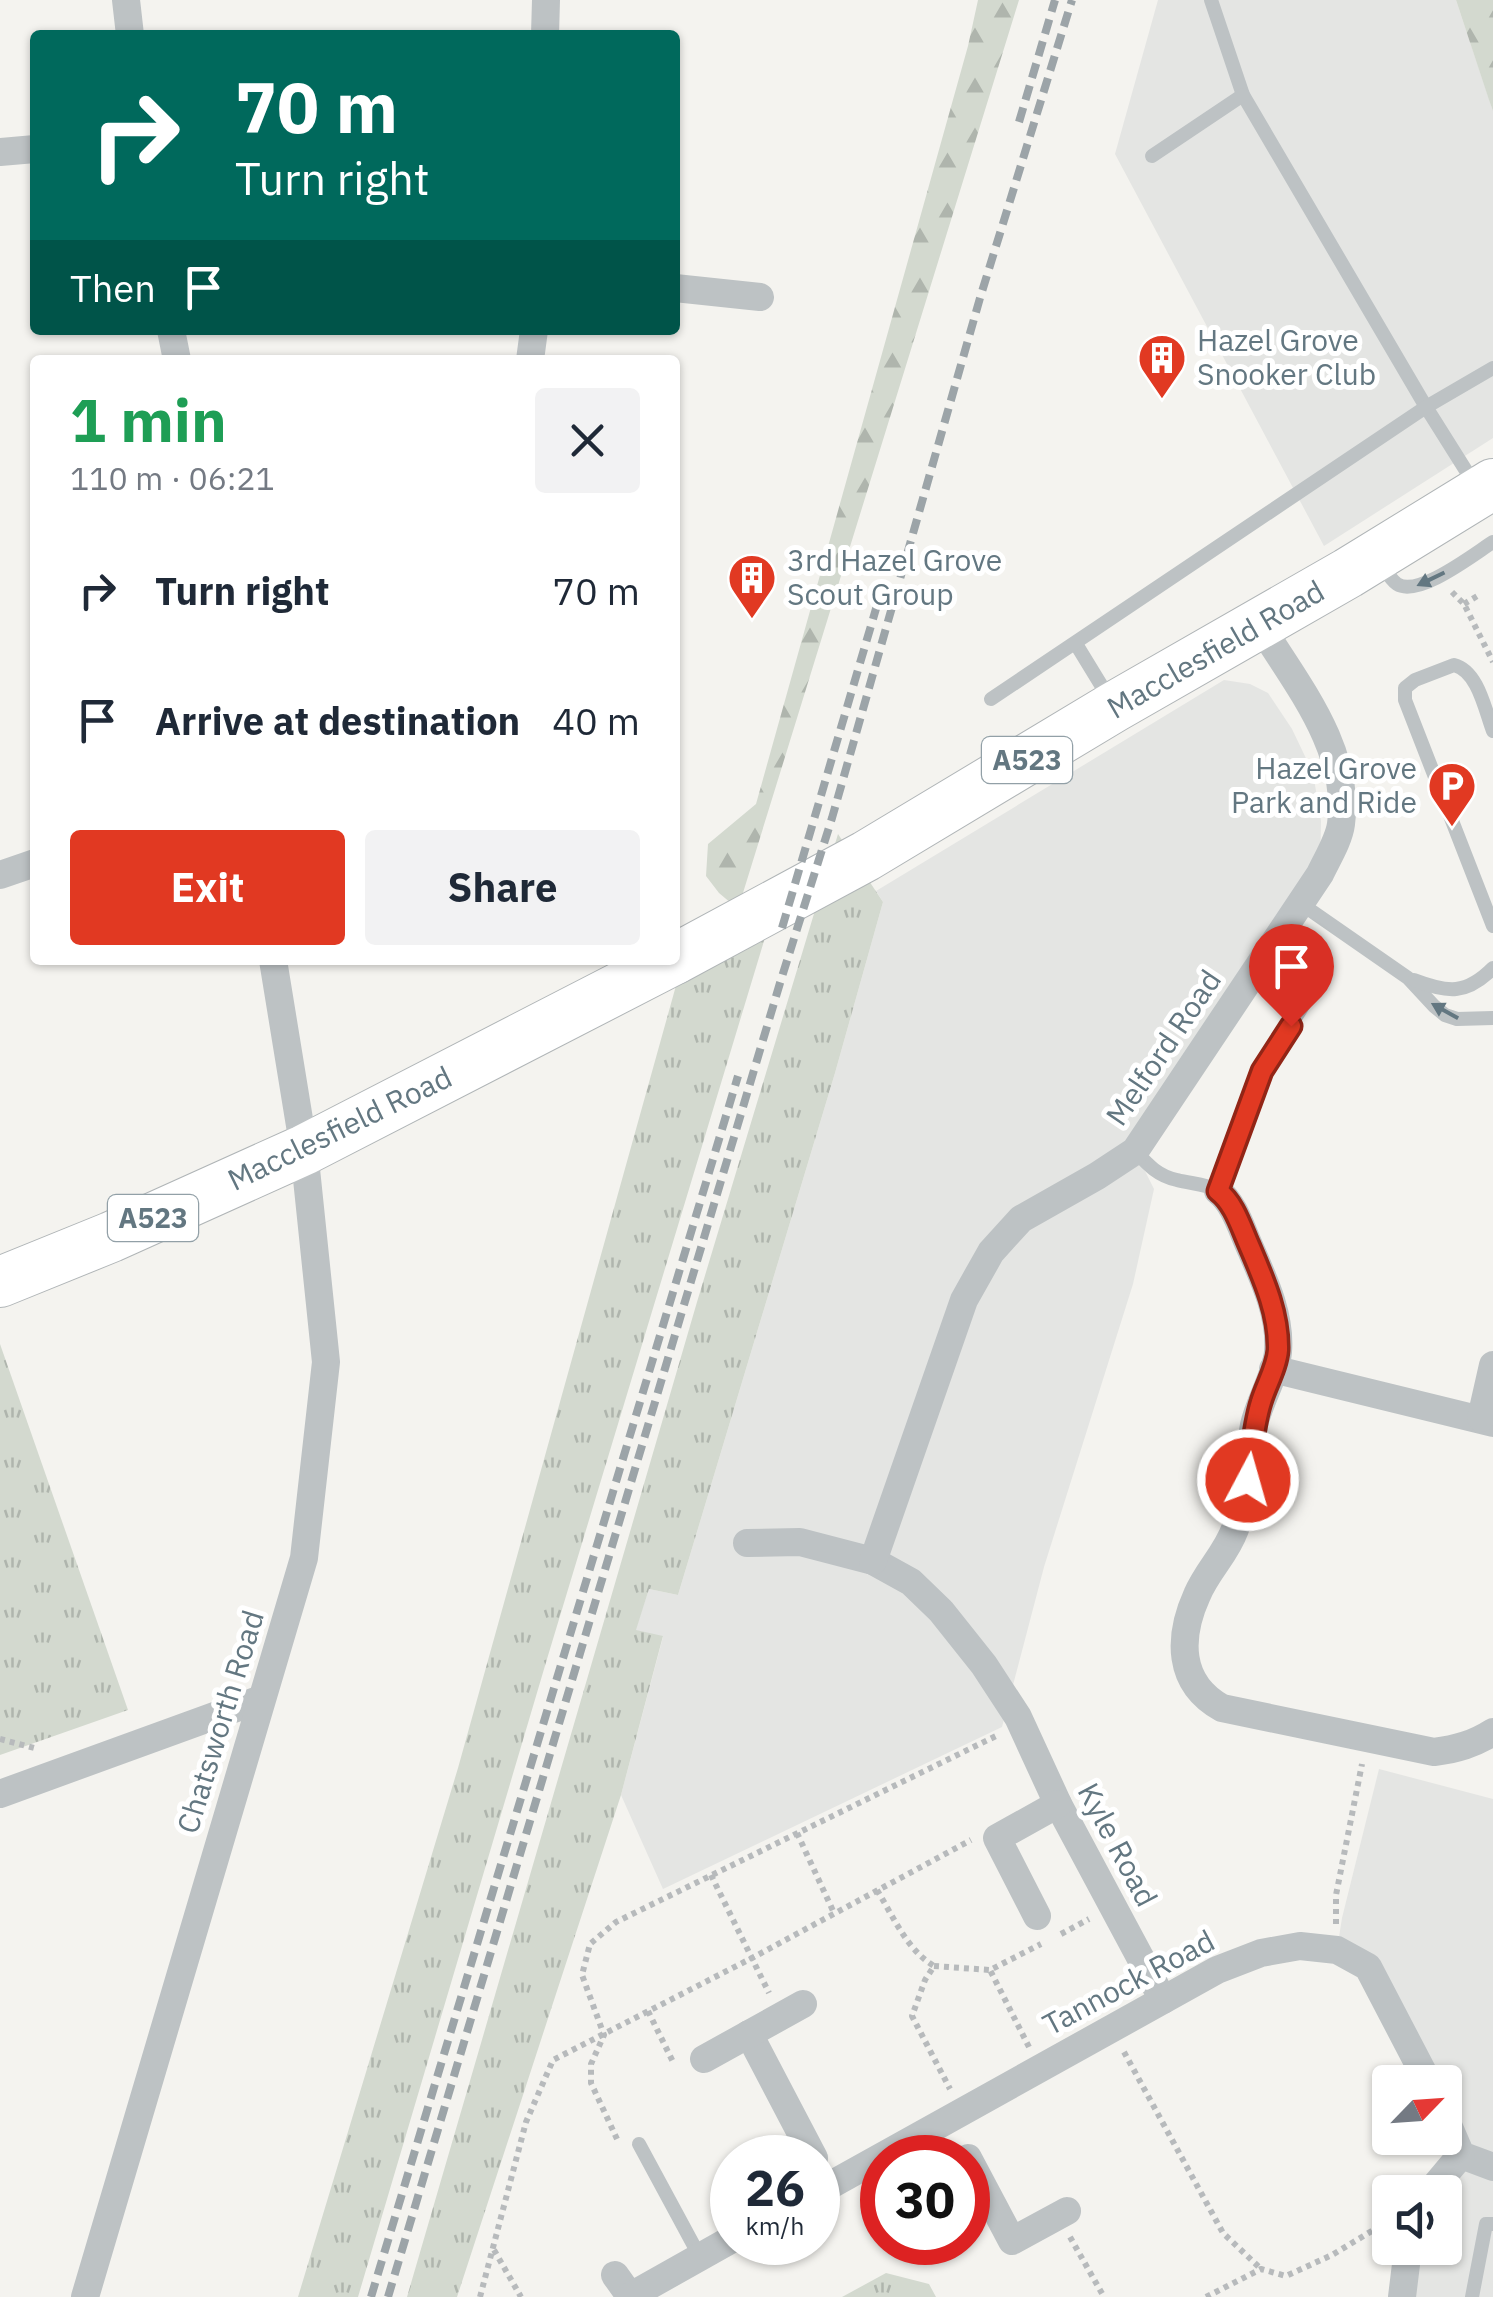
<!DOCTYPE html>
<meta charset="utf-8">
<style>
:root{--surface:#fff;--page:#f2f2f3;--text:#1f2937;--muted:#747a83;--accent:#e13922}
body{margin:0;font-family:"IBM Plex Sans",sans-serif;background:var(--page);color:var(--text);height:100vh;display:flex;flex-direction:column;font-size:38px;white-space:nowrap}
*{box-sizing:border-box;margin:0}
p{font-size:32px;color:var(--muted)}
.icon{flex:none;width:55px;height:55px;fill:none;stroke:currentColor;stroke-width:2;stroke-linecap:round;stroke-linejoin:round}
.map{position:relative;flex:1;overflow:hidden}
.panel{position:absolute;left:30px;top:355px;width:650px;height:610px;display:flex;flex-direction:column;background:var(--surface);border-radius:10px;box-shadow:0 2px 8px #0004}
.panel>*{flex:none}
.guide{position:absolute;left:30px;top:30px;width:650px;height:305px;border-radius:10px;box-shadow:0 2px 8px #0004;background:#00695c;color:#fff;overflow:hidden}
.needle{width:65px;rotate:65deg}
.buttons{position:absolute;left:1372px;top:2065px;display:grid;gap:20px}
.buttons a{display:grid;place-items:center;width:90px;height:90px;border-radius:10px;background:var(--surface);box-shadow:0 2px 8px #0004;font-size:50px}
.speed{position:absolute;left:710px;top:2135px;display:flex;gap:20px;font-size:50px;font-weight:700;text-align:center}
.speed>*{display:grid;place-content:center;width:130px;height:130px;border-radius:50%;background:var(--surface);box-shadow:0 2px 8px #0004;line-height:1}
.speed small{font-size:25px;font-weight:400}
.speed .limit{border:15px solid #d22;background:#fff;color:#111}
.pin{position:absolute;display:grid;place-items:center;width:85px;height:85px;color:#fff;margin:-102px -42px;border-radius:50% 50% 50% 0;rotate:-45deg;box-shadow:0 0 10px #0007}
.pin .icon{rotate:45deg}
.me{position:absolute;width:110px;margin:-55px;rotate:6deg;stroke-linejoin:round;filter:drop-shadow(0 0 8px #0008)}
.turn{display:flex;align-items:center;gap:35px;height:210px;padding:0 40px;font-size:45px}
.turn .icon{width:130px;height:130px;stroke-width:2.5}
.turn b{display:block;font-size:70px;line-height:85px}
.then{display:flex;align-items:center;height:95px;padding:0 40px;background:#0003;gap:20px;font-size:38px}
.round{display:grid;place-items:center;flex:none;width:105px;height:105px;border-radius:10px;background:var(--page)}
.headline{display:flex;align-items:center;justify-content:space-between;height:170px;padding:0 40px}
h1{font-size:60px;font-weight:700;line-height:75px;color:#1e9e55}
.button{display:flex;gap:20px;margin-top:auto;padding:20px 40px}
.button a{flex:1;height:115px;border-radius:10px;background:var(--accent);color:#fff;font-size:40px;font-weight:700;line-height:115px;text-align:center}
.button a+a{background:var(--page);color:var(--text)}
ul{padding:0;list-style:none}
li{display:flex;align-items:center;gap:30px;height:130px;padding:0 40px}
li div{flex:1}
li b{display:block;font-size:38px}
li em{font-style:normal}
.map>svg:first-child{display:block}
.built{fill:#e4e5e3}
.grass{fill:url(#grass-tufts)}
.forest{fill:url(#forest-firs)}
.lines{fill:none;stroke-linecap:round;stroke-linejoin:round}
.highway-casing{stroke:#b0b5b7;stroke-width:52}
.path{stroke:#b7babc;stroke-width:6;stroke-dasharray:5 5;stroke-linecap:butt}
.lane{stroke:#bdc2c4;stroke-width:14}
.street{stroke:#bdc2c4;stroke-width:28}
.highway{stroke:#fff;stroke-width:50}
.rail{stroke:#9ca4a8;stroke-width:8;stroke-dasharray:15 8;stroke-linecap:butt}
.oneway{fill:#637781}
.route-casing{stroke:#922516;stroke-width:25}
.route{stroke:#e13922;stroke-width:18}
.labels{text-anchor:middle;stroke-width:10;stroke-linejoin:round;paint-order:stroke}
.shield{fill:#fff;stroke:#92a0a7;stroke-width:2.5}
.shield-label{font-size:28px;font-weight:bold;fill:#637781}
.poi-label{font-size:30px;fill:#637781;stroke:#fff;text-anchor:start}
.street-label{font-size:30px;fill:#637781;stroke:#fff}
</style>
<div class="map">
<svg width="1493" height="2297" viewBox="0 0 1493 2297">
<defs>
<pattern id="grass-tufts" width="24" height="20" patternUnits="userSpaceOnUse" patternTransform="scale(2.5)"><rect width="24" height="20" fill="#d3d9cf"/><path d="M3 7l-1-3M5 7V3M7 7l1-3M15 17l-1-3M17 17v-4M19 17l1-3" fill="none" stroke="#afb5ad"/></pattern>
<pattern id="forest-firs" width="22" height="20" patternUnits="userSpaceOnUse" patternTransform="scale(2.5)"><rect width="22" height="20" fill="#d3d9cf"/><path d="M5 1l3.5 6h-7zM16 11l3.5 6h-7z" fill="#afb5ad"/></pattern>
</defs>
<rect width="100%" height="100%" fill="#f4f3ef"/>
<g class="built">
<polygon points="1158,0 1456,0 1493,111 1493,438 1324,546 1115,154"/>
<polygon points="1224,680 1250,684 1268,693 1292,729 1313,773 1321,821 1320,874 1135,1151 1154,1189 1133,1284 1044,1567 1002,1727 663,1889 621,1795 663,1637 635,1631 649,1589 678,1595 835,1073 883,902 876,891"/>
<polygon points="1379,1769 1493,1799 1493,2297 1402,2297 1408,2248 1445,2248 1445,2192 1461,2155 1445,2118 1445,2082 1428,2082 1388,2003 1337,1950 1342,1918"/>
</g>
<g class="grass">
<polygon points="838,834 883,902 835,1073 678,1595 649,1589 636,1630 663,1636 621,1795 457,2297 407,2297 697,1302"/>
<polygon points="767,931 547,1659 358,2297 298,2297 458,1768 677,982"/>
<polygon points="0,1344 128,1710 0,1755"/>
<polygon points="886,2273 929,2284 936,2297 842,2297"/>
</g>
<g class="forest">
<polygon points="978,0 1019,0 738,909 719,893 706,876 708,844 756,804 968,46"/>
<polygon points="1456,0 1493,0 1493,111 1489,100"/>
</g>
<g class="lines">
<g class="highway-casing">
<g id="highway">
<polyline points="675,959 866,856 1114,707 1348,573 1493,484"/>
<polyline points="0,1282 111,1237 304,1150 673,960"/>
</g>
</g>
<g class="path">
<polyline points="1452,592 1464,604 1493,662"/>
<polyline points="1464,604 1479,595 1480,597"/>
<polyline points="0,1739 38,1749"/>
<polyline points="797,1833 834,1913"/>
<polyline points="711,1875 769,1993"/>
<path d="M877 1890C893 1916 907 1950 934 1966L925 1980 912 2016 950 2089"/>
<polyline points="1336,1924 1336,1895 1362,1764"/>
<polyline points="1061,1934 1089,1919"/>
<polyline points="934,1966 990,1970"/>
<polyline points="648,2011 674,2064"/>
<polyline points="1029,2047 990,1970 1041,1944"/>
<polyline points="1124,2052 1223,2233 1261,2269"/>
<polyline points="617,2139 591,2083 591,2064 604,2035 582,1975 590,1944 616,1922 998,1735"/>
<polyline points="1070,2237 1104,2297"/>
<polyline points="494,2250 521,2297"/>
<polyline points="480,2297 526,2122 553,2060 752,1958 971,1840"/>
<polyline points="1206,2297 1261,2269 1286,2276 1332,2255 1390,2220"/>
</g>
<g class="lane">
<polyline points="1211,0 1243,95 1426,407 1475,485"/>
<polyline points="1152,156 1243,95"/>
<path d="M1382 565C1386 571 1391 580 1397 584 1418 598 1474 554 1493 542"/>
<polyline points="1076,644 1109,698"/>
<polyline points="991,699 1426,407 1493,368"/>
<path d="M1493 731C1485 710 1478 671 1454 665L1415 680 1405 688V700L1493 926"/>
<polyline points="1300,903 1408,978 1434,1006 1445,1015 1457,1019 1493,1018"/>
<path d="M1414 980C1448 993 1466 995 1493 968"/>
<path d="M1135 1151C1148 1165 1158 1176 1177 1180 1191 1184 1205 1183 1218 1191L1262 1071 1311 993"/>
<polyline points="639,2144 700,2257"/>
<polyline points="1472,2297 1486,2224 1493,2224"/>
</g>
<g class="street">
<polyline points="126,0 130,35"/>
<polyline points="545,35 546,0"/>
<polyline points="0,152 35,149"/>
<polyline points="675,288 760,297"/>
<polyline points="171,330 177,360"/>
<polyline points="530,360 534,330"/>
<polyline points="0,875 35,863"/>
<path d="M1218 1191C1235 1204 1242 1231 1251 1250 1265 1282 1281 1317 1278 1352 1276 1374 1259 1402 1254 1425 1247 1461 1249 1492 1235 1529 1226 1554 1207 1571 1197 1595 1178 1637 1177 1683 1222 1708L1434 1752C1457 1749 1474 1744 1493 1732"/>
<polyline points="1273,1369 1493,1423"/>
<polyline points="1481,1418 1493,1365"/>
<polyline points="747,1543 800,1542 873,1561 911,1582 941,1611 984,1665 1018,1717 1058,1804 1163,2000"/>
<path d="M873 1561 964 1300 991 1252 1021 1219 1097 1176 1135 1151 1320 874C1327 859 1339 840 1341 824 1351 749 1296 684 1260 625"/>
<polyline points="0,1794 261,1699"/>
<polyline points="1037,1916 997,1838 1058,1804"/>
<polyline points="749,2034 814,2158"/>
<polyline points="704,2059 803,2004"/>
<polyline points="1445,2118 1461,2155 1493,2167"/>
<polyline points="968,2158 1012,2241 1067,2211"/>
<polyline points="818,2192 1217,1970 1261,1953 1300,1946 1337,1950 1368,1967 1428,2082"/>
<polyline points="1430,2192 1461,2155"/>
<polyline points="615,2275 630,2296"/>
<polyline points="85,2297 304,1558 326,1362 304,1150 273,960"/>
<polyline points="629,2297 732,2239"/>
<polyline points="1402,2297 1408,2248"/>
</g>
<use href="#highway" class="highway"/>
<g class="rail">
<polyline points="1019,122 1055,0"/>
<polyline points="782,928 888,568"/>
<polyline points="371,2297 738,1076"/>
<polyline points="388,2297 780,983 832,818 980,298 1072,0"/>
</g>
</g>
<defs><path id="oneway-solid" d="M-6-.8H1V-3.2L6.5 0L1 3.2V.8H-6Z" transform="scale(2.5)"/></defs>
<g class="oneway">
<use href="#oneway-solid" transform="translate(1431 579) rotate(154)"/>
<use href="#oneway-solid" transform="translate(1445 1011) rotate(-151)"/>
</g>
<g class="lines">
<g class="route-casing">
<path id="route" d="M1248 1480C1252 1453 1253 1427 1261 1402 1266 1385 1277 1367 1278 1350 1279 1313 1263 1278 1249 1245 1241 1227 1234 1203 1218 1191L1262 1071 1291 1026"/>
</g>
<use href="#route" class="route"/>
</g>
<defs>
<g id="building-pin" transform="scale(2.5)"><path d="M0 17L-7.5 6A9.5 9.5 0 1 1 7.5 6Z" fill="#e13922" stroke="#fff"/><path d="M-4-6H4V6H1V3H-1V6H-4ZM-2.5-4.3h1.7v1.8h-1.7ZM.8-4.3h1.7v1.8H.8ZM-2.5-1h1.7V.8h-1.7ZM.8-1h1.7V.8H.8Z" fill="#fff"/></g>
<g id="parking-pin" transform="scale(2.5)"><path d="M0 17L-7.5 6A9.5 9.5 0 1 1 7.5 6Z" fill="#e13922" stroke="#fff"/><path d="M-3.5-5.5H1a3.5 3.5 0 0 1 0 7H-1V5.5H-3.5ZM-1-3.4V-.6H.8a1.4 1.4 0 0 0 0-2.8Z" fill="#fff"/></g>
</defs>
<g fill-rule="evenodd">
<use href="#building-pin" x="1162" y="358"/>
<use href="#building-pin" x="752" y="578"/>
<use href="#parking-pin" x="1452" y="786"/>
</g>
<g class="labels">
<g class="shield">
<rect x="982" y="737" width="90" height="46" rx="8"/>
<rect x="108" y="1195" width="90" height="46" rx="8"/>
</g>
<g class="shield-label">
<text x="1027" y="770">A523</text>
<text x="153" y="1228">A523</text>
</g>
<g class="poi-label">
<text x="1197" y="351">Hazel Grove<tspan x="1197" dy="34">Snooker Club</tspan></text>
<text x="787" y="571">3rd Hazel Grove<tspan x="787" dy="34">Scout Group</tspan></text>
<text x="1417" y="779" text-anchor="end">Hazel Grove<tspan x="1417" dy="34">Park and Ride</tspan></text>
</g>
<g class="street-label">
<text transform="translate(1216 650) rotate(-30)" y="10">Macclesfield Road</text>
<text transform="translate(1164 1048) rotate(-56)" y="10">Melford Road</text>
<text transform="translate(340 1129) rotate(-26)" y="10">Macclesfield Road</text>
<text transform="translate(221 1722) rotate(-73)" y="10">Chatsworth Road</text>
<text transform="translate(1117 1845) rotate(62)" y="10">Kyle Road</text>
<text transform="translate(1129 1983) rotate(-28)" y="10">Tannock Road</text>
</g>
</g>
</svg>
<div class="buttons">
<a><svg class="needle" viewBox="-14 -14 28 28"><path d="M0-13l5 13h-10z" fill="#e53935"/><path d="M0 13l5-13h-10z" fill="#747a83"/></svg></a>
<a><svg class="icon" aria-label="sound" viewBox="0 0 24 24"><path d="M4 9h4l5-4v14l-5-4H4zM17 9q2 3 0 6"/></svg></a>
</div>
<div class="speed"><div>26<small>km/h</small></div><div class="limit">30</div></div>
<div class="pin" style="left:1291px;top:1026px;background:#d93025"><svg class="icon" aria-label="arrive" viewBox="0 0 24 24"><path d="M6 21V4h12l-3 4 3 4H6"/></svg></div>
<svg class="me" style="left:1248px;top:1480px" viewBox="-20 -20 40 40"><circle r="17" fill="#e13922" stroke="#fff" stroke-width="3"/><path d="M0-11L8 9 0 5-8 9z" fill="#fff"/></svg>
<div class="guide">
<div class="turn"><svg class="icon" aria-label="right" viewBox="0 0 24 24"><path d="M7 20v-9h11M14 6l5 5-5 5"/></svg><div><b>70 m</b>Turn right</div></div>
<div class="then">Then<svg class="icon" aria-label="arrive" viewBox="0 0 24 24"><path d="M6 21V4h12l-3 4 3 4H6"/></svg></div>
</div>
<section class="panel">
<div class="headline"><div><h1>1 min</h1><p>110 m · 06:21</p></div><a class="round"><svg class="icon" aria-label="close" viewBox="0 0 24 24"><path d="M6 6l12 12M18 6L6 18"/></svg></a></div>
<ul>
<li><svg class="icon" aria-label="right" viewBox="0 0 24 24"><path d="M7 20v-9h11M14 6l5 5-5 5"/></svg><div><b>Turn right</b></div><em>70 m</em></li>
<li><svg class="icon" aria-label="arrive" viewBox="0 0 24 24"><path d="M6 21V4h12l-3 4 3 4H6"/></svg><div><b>Arrive at destination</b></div><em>40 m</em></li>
</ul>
<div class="button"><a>Exit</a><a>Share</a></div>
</section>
</div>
